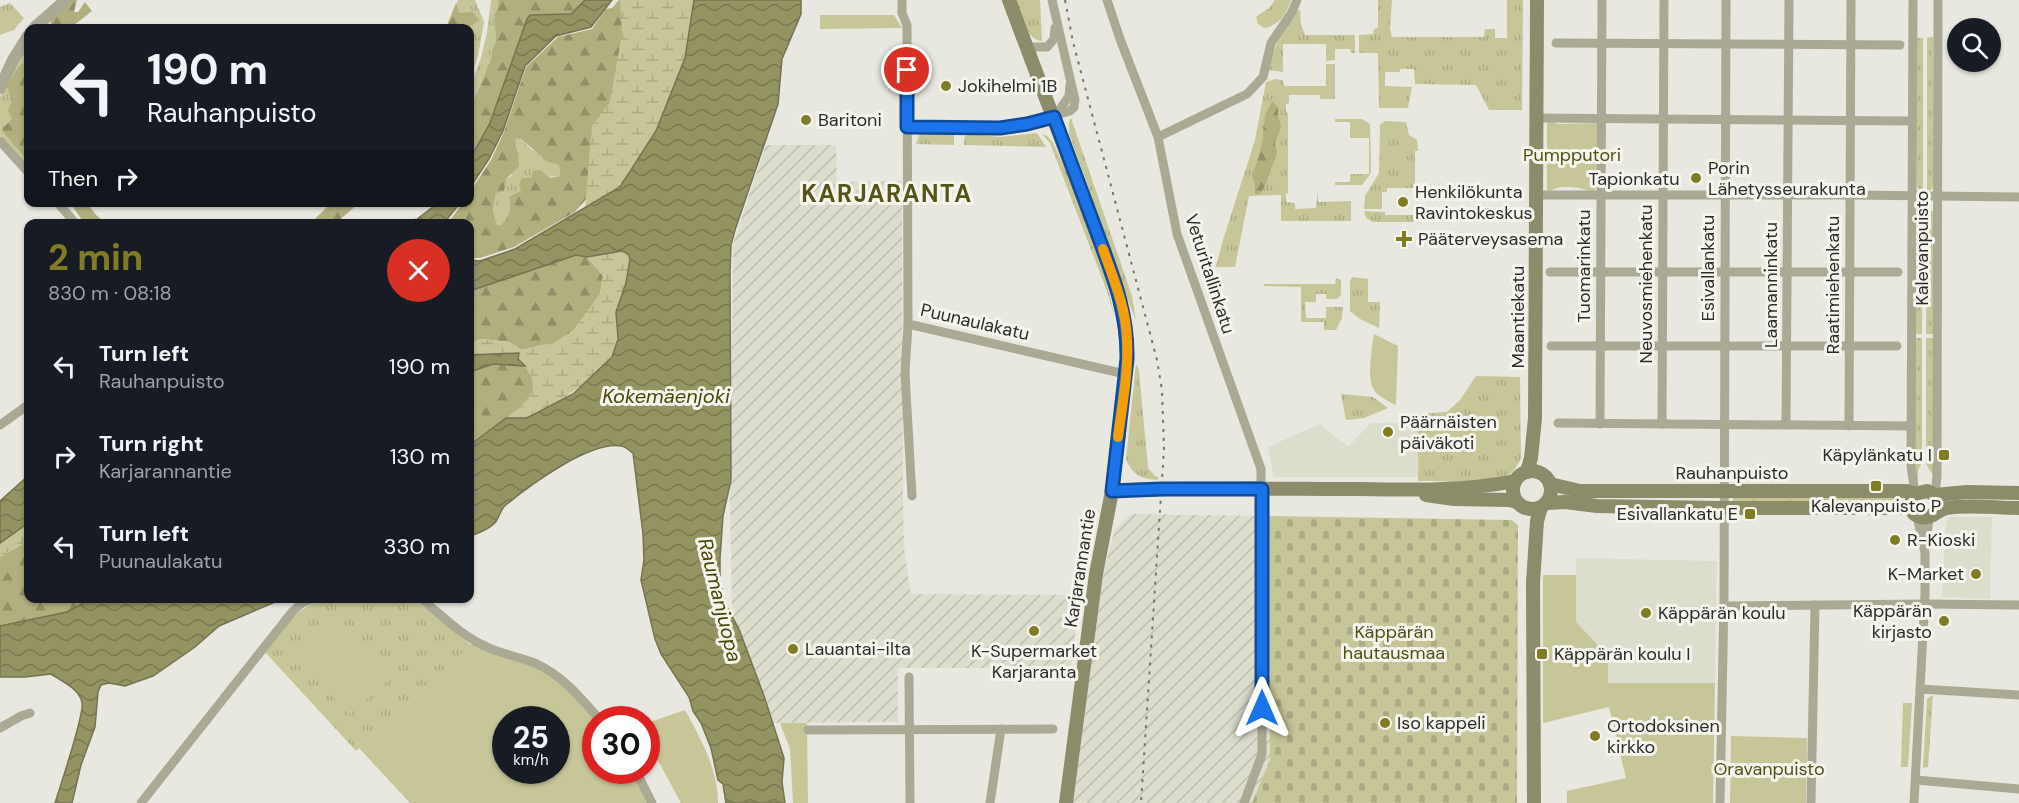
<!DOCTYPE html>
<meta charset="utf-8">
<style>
:root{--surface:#171b24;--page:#242831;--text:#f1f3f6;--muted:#9ea1a6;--accent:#807c23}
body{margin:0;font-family:"DM Sans",sans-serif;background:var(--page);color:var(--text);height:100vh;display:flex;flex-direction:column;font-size:22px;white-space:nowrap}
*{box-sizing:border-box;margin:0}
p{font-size:20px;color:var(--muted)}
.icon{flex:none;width:33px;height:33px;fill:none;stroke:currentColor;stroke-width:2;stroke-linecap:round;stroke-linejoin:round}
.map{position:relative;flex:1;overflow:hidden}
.details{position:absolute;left:24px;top:219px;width:450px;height:384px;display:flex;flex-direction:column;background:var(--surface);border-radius:12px;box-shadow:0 2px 4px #0004}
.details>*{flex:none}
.banner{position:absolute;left:24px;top:24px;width:450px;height:183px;border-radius:12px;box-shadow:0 2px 4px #0004;background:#171b24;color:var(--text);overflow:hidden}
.buttons{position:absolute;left:1947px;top:18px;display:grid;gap:12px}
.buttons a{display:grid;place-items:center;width:54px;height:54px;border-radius:50%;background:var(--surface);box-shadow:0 2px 4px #0004;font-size:30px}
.speed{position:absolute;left:492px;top:706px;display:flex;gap:12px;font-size:30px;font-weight:700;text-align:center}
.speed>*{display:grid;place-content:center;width:78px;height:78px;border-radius:50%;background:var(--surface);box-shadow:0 2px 4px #0004;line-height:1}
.speed small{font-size:15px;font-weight:400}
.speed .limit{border:9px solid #d22;background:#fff;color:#111}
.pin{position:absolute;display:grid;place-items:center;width:51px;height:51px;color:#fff;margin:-26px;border:3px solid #fff;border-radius:50%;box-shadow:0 2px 6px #0007}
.me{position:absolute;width:66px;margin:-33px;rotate:0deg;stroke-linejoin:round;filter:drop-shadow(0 0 4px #0008)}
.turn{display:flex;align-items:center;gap:21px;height:126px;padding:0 24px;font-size:27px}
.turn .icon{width:78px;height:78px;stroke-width:2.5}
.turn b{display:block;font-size:42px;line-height:51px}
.then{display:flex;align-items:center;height:57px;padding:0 24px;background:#0003;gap:12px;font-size:22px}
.round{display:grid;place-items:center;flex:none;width:63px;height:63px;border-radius:32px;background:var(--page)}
.summary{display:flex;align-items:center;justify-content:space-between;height:102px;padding:0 24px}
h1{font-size:36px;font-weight:700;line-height:45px;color:var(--accent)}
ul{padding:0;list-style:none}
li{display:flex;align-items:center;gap:18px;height:90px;padding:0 24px}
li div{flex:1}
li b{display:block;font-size:22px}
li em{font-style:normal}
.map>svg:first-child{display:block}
.built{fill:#ddddce}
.industrial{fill:url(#industrial-furrows)}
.grass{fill:url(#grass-tufts)}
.forest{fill:url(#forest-firs);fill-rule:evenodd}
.wetland{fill:url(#wetland-marsh)}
.cemetery{fill:url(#cemetery-stones)}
.green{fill:#c7c699;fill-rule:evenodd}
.water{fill:url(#water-waves);stroke:#757451;stroke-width:1.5}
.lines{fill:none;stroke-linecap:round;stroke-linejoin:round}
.ferry{stroke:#494607;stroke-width:1.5;stroke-dasharray:8 6;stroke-linecap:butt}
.minor{stroke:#aaaa94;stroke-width:9}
.tertiary{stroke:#aaaa94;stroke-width:12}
.secondary{stroke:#8c8c6b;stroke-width:14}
.rail{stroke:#757571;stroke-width:2;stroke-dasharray:3 6;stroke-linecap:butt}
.route-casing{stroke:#114b97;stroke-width:15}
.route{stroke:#1a73e8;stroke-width:10}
.slow{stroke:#f59e0b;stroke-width:10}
.poi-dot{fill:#807c23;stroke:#f5f5ee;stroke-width:2}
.labels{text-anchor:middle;stroke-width:6;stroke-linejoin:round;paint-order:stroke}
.poi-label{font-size:18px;fill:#2c2c2a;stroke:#f5f5ee;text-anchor:start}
.park-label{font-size:18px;fill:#524f14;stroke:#f5f5ee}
.street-label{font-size:18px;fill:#2c2c2a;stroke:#f5f5ee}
.water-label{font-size:20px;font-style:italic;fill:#494607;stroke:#f5f5ee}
.district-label{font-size:24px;font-weight:bold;letter-spacing:1.5px;fill:#565317;stroke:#f5f5ee}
</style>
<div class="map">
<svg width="2019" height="803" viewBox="0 0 2019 803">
<defs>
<pattern id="industrial-furrows" width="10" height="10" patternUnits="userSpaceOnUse" patternTransform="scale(1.5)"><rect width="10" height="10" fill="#ddddce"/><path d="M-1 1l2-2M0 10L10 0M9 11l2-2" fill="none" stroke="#bebeb1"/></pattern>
<pattern id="grass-tufts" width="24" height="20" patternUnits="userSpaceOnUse" patternTransform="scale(1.5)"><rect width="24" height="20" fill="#c7c699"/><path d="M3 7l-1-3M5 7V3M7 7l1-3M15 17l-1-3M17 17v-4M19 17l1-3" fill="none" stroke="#abaa84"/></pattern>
<pattern id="forest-firs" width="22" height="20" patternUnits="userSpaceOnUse" patternTransform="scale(1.5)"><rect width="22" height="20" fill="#b1af7d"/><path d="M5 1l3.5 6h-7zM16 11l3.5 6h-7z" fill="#908f67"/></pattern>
<pattern id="wetland-marsh" width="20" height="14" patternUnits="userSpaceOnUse" patternTransform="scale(1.5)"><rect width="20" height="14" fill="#c7c699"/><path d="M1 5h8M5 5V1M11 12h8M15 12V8" fill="none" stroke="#abaa84"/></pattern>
<pattern id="cemetery-stones" width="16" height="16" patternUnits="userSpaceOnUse" patternTransform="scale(1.5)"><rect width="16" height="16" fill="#c7c699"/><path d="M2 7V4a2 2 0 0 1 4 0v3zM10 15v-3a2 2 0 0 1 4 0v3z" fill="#abaa84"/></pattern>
<pattern id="water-waves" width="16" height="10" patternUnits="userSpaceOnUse" patternTransform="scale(1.5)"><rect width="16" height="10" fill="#949362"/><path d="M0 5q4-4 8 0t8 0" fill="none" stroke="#797851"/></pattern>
</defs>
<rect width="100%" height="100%" fill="#e8e8e0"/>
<g class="built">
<polygon points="1418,422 1418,477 1274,477 1268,447 1320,424 1348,447 1371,423"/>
<polygon points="1950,517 1992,517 1990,599 1942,597 1946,522"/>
<polygon points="1576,558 1717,561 1715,683 1608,683 1576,622"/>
</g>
<g class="industrial">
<polygon points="766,145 836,145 837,182 902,181 903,498 904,548 911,594 1080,595 1071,668 898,668 898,722 771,723 764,696 739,629 732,617 730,499 733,244"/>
<polygon points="1132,514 1269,516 1270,760 1252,803 1073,803 1103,575 1115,529"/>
</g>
<g class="grass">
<polygon points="458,0 475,0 484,22 478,56 470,79 470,28 446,28"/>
<path d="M491 0H498V8L494 15 496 42C490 51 493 50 491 59 489 65 486 65 486 72L470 109V87L481 58 487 32Z"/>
<path d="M1014 0H1040L1042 41C1025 39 1020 14 1014 0Z"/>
<path d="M1275 0H1291C1287 13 1279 26 1264 28L1258 24 1256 17 1269 8Z"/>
<polygon points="1378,0 1392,0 1390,29 1392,37 1484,37 1485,29 1495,29 1495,38 1507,38 1507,0 1523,0 1522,110 1489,110 1476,85 1415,84 1414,69 1400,69 1400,72 1385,72 1385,86 1412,87 1408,108 1379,108 1378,53 1359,53 1359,35 1373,34 1374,29 1378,28"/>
<polygon points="10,3 24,18 14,30 0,35 0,7"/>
<path d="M1300 10 1301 24 1305 35H1355V53H1351L1350 49H1335V60L1326 61V44H1283V72L1268 70C1273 45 1283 32 1296 11Z"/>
<polygon points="1933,37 1934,186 1931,190 1927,191 1927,38"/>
<polygon points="1917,38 1923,38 1923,191 1917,187"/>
<polygon points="28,43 28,167 0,135 0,97"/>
<polygon points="1326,64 1335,64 1335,99 1320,99 1320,95 1289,95 1289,103 1286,104 1286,112 1288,113 1288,193 1286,194 1286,202 1295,203 1295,209 1316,208 1318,190 1318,202 1351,201 1351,221 1281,221 1281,195 1249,196 1235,267 1216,267 1222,243 1255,140 1266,82 1275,79 1283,80 1284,86 1326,86"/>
<polygon points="1071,118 1132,296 1136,321 1101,228 1088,186 1069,134 1069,122"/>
<polygon points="1335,119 1362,119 1370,124 1371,171 1369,176 1362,185 1335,185 1335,182 1350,182 1350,174 1369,174 1369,138 1350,138 1350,122 1335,122"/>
<polygon points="1385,121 1406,122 1409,135 1417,140 1418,151 1415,151 1415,188 1387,188 1387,192 1382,192 1382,209 1364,209 1365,196 1379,173 1380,128 1380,125"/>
<polygon points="932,131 954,133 954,145 916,144 919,135"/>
<polygon points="1037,133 1046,147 964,145 964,138 968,134 1000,137"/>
<polygon points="1042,134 1047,136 1052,141 1073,186 1105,275 1116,322 1108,294 1050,143"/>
<polygon points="520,138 531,149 559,164 560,176 531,178 510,206 508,220 501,225 497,225 493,210 496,193 506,179 511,176 518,153 514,145 516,139"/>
<polygon points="1364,211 1385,212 1385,215 1418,215 1418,222 1373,222 1366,218"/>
<polygon points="1916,211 1923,211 1922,334 1915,334"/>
<polygon points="1927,211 1933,211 1934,334 1926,334"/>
<polygon points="1352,277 1368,279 1368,302 1380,302 1379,328 1360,319 1350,311 1350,281"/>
<polygon points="1336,278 1341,280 1341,295 1337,299 1326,299 1326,294 1316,294 1316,302 1305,302 1306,318 1326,318 1326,307 1343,307 1342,318 1336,330 1324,330 1324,322 1301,322 1301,287 1264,286 1264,284 1335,284"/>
<polygon points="1915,338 1922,338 1922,462 1918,471 1918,483 1915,472"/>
<polygon points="1926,338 1934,338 1933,475 1926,464"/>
<path d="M1136 364 1139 370 1148 468 1155 476 1159 477 1158 480C1142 479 1132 475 1126 459Z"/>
<path d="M1476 376 1520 377 1521 458C1518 464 1515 470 1510 474 1490 485 1441 481 1418 481V414L1447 412 1460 400Z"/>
<polygon points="1341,394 1373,397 1388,408 1364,418 1346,420"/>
<rect x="1733" y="495" width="161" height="9"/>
<path d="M332 598H408C425 604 454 633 471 645L356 751 264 651C285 625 297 605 332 598Z"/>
<polygon points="1933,695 1928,767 1923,768 1927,699"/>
<polygon points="1903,703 1912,703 1908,767 1901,767"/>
</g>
<g class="forest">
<polygon points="72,0 77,0 74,12 78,12 85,2 92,11 74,25 73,28 49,28 53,15"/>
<path d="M498 0H585L571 14 531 15 527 19 490 123 470 159V109L486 72C486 65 489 65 491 59 493 50 490 51 496 42L494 15 498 8Z"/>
<path d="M619 0H678L595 189 575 212 514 247 480 258H470V224H447L463 203 470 202V192L491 160 504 132 526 67 558 37 592 29 606 9 612 8ZM520 138 548 162 559 165 560 176 550 178 540 170 533 171 531 178H522L519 184 521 191 509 197C511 209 510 217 501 225H497L493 210 496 193 504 191 506 179 519 166 518 153 515 145 516 139Z"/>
<polygon points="456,3 459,13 473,12 479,20 468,28 446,28"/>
<polygon points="28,60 28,161 3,132 2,129 12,119 8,111 12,101 7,86 19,66"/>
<path d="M1273 101 1278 108V115L1281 127 1275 143 1277 153 1265 186 1260 194H1255V183L1252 176C1255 167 1259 157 1261 148 1266 130 1260 117 1273 101Z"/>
<polygon points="332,202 359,203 336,223 311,223"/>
<polygon points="67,203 87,203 97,216 106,223 84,223 73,207"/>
<polygon points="576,255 587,257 603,276 600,294 573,331 556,342 522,350 509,342 482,339 470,343 470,291"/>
<path d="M493 364 525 366C529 373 537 382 534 391 527 408 485 434 470 445V372Z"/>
<polygon points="28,541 28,598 91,599 67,612 0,626 0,557"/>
</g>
<g class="wetland">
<polygon points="620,0 694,0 685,58 656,131 620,187 585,207 592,126 610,102 622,34"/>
<path d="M622 251 628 254C633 267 622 294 618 308 613 324 622 342 611 357 599 375 546 414 525 418 519 419 512 418 506 418 532 399 545 385 518 359V353L470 355V343L482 339 509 342 522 350 556 342 573 331 600 294 603 276 587 257Z"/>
<polygon points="28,523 28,541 0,557 0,543"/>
</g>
<polygon class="cemetery" points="1269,516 1512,520 1518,525 1517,803 1252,803 1270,760"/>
<g class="green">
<polygon points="820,15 894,15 902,28 820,29"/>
<path d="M1553 122 1558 124 1597 123V186L1594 191 1590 192C1583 187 1566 186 1557 188 1554 189 1551 191 1547 191V123Z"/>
<path d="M1374 334 1398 346 1396 405C1389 402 1376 395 1373 388 1367 376 1372 347 1374 334Z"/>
<polygon points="1543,575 1576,575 1576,622 1608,656 1608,683 1715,683 1713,803 1567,803 1567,791 1626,778 1609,707 1543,723"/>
<polygon points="337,619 391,678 349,715 295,656"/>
<path d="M475 641 558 676 596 720V771H636L652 803H410L359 748ZM506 720H556V771H506Z"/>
<path d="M685 710C701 739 718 770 718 803H681L647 740V723Z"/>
<polygon points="780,723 807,723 808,803 793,803 790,749"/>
<polygon points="1731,736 1807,738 1806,803 1730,803"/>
</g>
<g class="water">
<polygon points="585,0 612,0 591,27 556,36 525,66 503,131 489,159 470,188 470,159 490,123 527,19 530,15 571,14"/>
<path d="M694 0H801V14L782 59 778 104 735 230 731 245 730 274 731 480 723 516 720 558V583L727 607 739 629 764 696 784 758 782 782 785 803H726L723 784 718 780 711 748 701 723 693 711 689 697 661 654 655 639 641 580 644 560 643 534 633 453C630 451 625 446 621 446 590 441 530 485 507 504 501 508 500 514 497 520 492 528 479 533 470 536V445L506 418H527L573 394 612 357 618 339 616 312 626 283 630 259 628 254 622 251 587 257 576 255 470 291V260L480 261 515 249 620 187 656 131 685 58Z"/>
<path d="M437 203H460L444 223H413C420 215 430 211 437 203Z"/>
<polygon points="519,353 518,359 525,366 493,364 470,372 470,355"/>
<polygon points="28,476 28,523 0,543 0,501"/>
<path d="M91 599H282L219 626 195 647 153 676 125 686 109 683 101 685 98 692 95 727 81 765 72 803H55C60 787 85 713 82 702 79 689 62 681 51 674L25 677H0V626L67 612Z"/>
</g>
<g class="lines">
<polyline class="ferry" points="415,219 419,224"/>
<g class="minor">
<polyline points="902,0 902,13 907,25 908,324 1125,374"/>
<polyline points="1107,0 1120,39 1158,137 1177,234 1261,469 1262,754 1244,803"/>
<polyline points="1913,0 1911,466 1915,494"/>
<polyline points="1556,43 1900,45"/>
<polyline points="1027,47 1047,47 1054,39 1055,28"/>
<polyline points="1056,115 1069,96 1070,85"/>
<polyline points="1537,118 1912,121"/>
<polyline points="907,127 1017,126 1070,111 1074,107 1075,100 1052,0"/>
<polyline points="1158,137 1247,94 1263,77 1271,43 1292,12 1297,0"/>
<polyline points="0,141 28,172"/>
<polyline points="1536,195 1850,195 2019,197"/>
<polyline points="57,202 76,224"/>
<polyline points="1550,272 1898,272"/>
<polyline points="908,324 905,374 912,496"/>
<polyline points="1551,346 1897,346"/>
<polyline points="1558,423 1911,426"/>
<polyline points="1600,424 1602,0"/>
<polyline points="1662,424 1664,0"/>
<polyline points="0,425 28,405"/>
<polyline points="1786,425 1789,0"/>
<polyline points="1849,426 1851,0"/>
<polyline points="1935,495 1937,476 1938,0"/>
<polyline points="1926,545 1929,517"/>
<path d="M420 598C442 615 461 636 487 647 502 654 519 657 535 663 562 675 581 698 600 720"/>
<polyline points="1724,606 1924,604 2019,605"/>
<polyline points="909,677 910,803"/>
<polyline points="1920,689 2019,695"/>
<polyline points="0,728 21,716 30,713"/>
<polyline points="808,730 1053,729"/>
<polyline points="636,771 652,803"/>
<polyline points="1916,780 2019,789"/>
<polyline points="141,803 292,612 302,603 314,598"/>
<polyline points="990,803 1001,729"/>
<polyline points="1720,803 1724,599 1726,0"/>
<polyline points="1811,803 1815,605"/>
<polyline points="1914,803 1925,595 1925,553 1917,516"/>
</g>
<g class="tertiary">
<polyline points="34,28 66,0"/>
<polyline points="0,88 13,60 28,36"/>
</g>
<g class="secondary">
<path d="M1009 0 1116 285C1123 310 1127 333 1127 359L1112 491 1096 574 1066 803"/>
<circle cx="1532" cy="490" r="19"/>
<polyline points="1527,472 1531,458 1535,418 1537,0"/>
<polyline points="1550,484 1580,491 1907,491 1915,494"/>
<path d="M1112 491C1194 487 1277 489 1360 489 1412 490 1465 491 1515 481"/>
<polyline points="1426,495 1454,499 1509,500 1517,502"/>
<polyline points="1935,495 1967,492 2019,493"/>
<polyline points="1547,503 1565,502 1597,506 1718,508 1911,508"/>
<path d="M1933 515C1941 506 1939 495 1927 491L1915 494C1909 502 1909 514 1920 517 1931 520 1937 510 1947 508 1969 504 1996 508 2019 508"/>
<polyline points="1534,803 1533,583 1537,521 1541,507"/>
</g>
<polyline class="rail" points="1065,0 1073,42 1157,360 1162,390 1164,449 1141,803"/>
</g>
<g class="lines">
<g class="route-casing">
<path id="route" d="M907 70V127L1000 128 1027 124 1054 117C1068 154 1082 192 1096 230 1112 274 1128 311 1127 359L1112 491 1161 489H1262V708"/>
</g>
<use href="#route" class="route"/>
<path class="slow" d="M1103 249C1113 278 1126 307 1127 339 1129 371 1122 405 1118 437"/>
</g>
<g class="poi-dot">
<circle cx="946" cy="86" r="6"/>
<circle cx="806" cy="120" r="6"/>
<circle cx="1696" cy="178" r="6"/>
<circle cx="1403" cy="202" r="6"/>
<path d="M1401 230h6v6h6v6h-6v6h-6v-6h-6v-6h6z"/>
<circle cx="1388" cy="432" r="6"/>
<rect x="1938" y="449" width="12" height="12" rx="3"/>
<rect x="1870" y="480" width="12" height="12" rx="3"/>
<rect x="1744" y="508" width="12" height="12" rx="3"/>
<circle cx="1895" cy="540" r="6"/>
<circle cx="1976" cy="574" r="6"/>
<circle cx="1646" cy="613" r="6"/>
<circle cx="1944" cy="621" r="6"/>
<circle cx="1034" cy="631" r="6"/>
<circle cx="793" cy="649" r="6"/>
<rect x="1536" y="648" width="12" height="12" rx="3"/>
<circle cx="1385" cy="723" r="6"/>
<circle cx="1595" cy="736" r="6"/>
</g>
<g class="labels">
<g class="poi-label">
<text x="958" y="92">Jokihelmi 1B</text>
<text x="818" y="126">Baritoni</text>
<text x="1708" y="174">Porin<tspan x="1708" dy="21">Lähetysseurakunta</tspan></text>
<text x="1415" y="198">Henkilökunta<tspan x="1415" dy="21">Ravintokeskus</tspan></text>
<text x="1418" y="245">Pääterveysasema</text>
<text x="1400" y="428">Päärnäisten<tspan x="1400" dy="21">päiväkoti</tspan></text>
<text x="1932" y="461" text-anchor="end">Käpylänkatu I</text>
<text x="1876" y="512" text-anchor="middle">Kalevanpuisto P</text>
<text x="1738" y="520" text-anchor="end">Esivallankatu E</text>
<text x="1907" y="546">R-Kioski</text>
<text x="1964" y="580" text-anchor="end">K-Market</text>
<text x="1932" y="617" text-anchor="end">Käppärän<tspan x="1932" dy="21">kirjasto</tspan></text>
<text x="1658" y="619">Käppärän koulu</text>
<text x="805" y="655">Lauantai-ilta</text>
<text x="1034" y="657" text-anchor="middle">K-Supermarket<tspan x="1034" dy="21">Karjaranta</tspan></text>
<text x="1554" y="660">Käppärän koulu I</text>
<text x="1397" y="729">Iso kappeli</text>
<text x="1607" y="732">Ortodoksinen<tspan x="1607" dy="21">kirkko</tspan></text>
</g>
<g class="park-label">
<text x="1572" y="161">Pumpputori</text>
<text x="1394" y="638">Käppärän<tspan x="1394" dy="21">hautausmaa</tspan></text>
<text x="1769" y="775">Oravanpuisto</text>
</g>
<g class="street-label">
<text x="1634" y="185">Tapionkatu</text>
<text transform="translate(1922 248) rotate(-90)" y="6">Kalevanpuisto</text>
<text transform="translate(1584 266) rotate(-90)" y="6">Tuomarinkatu</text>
<text transform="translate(1708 268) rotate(-90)" y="6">Esivallankatu</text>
<text transform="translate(1210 274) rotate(72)" y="6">Veturitallinkatu</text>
<text transform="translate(1646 284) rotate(-90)" y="6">Neuvosmiehenkatu</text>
<text transform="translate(1771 285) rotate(-90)" y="6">Laamanninkatu</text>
<text transform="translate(1833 285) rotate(-90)" y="6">Raatimiehenkatu</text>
<text transform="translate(1518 317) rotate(-90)" y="6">Maantiekatu</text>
<text transform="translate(975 322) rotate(13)" y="6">Puunaulakatu</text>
<text x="1732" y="479">Rauhanpuisto</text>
<text transform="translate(1080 568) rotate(-81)" y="6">Karjarannantie</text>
</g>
<g class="water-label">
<text x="666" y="403">Kokemäenjoki</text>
<text transform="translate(720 600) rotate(76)" y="7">Raumanjuopa</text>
</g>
<g class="district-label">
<text x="887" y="202">KARJARANTA</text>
</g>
</g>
</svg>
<div class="buttons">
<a><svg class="icon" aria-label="search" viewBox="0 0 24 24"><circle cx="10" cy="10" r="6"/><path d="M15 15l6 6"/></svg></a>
</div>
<div class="speed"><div>25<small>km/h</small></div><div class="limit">30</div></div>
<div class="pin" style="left:907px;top:70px;background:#d93025"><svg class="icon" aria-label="arrive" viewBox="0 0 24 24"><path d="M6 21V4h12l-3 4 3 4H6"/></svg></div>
<svg class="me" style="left:1262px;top:708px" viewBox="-20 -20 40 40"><path d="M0-17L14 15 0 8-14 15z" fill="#1a73e8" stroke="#fff" stroke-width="4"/></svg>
<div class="banner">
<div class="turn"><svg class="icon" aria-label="left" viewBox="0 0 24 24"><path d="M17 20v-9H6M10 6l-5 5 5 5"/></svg><div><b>190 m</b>Rauhanpuisto</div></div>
<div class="then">Then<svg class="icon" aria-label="right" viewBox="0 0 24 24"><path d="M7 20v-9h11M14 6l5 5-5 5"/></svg></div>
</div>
<section class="details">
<div class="summary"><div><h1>2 min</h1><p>830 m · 08:18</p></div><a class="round" style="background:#d93025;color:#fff"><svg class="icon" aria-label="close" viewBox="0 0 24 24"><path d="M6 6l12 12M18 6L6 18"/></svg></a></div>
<ul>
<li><svg class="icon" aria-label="left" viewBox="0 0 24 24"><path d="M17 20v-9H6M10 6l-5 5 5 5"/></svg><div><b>Turn left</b><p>Rauhanpuisto</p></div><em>190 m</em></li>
<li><svg class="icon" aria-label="right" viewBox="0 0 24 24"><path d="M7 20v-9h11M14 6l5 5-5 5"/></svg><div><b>Turn right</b><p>Karjarannantie</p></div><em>130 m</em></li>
<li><svg class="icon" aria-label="left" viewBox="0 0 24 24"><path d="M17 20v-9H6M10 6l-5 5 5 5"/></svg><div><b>Turn left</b><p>Puunaulakatu</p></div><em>330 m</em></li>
</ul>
</section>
</div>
